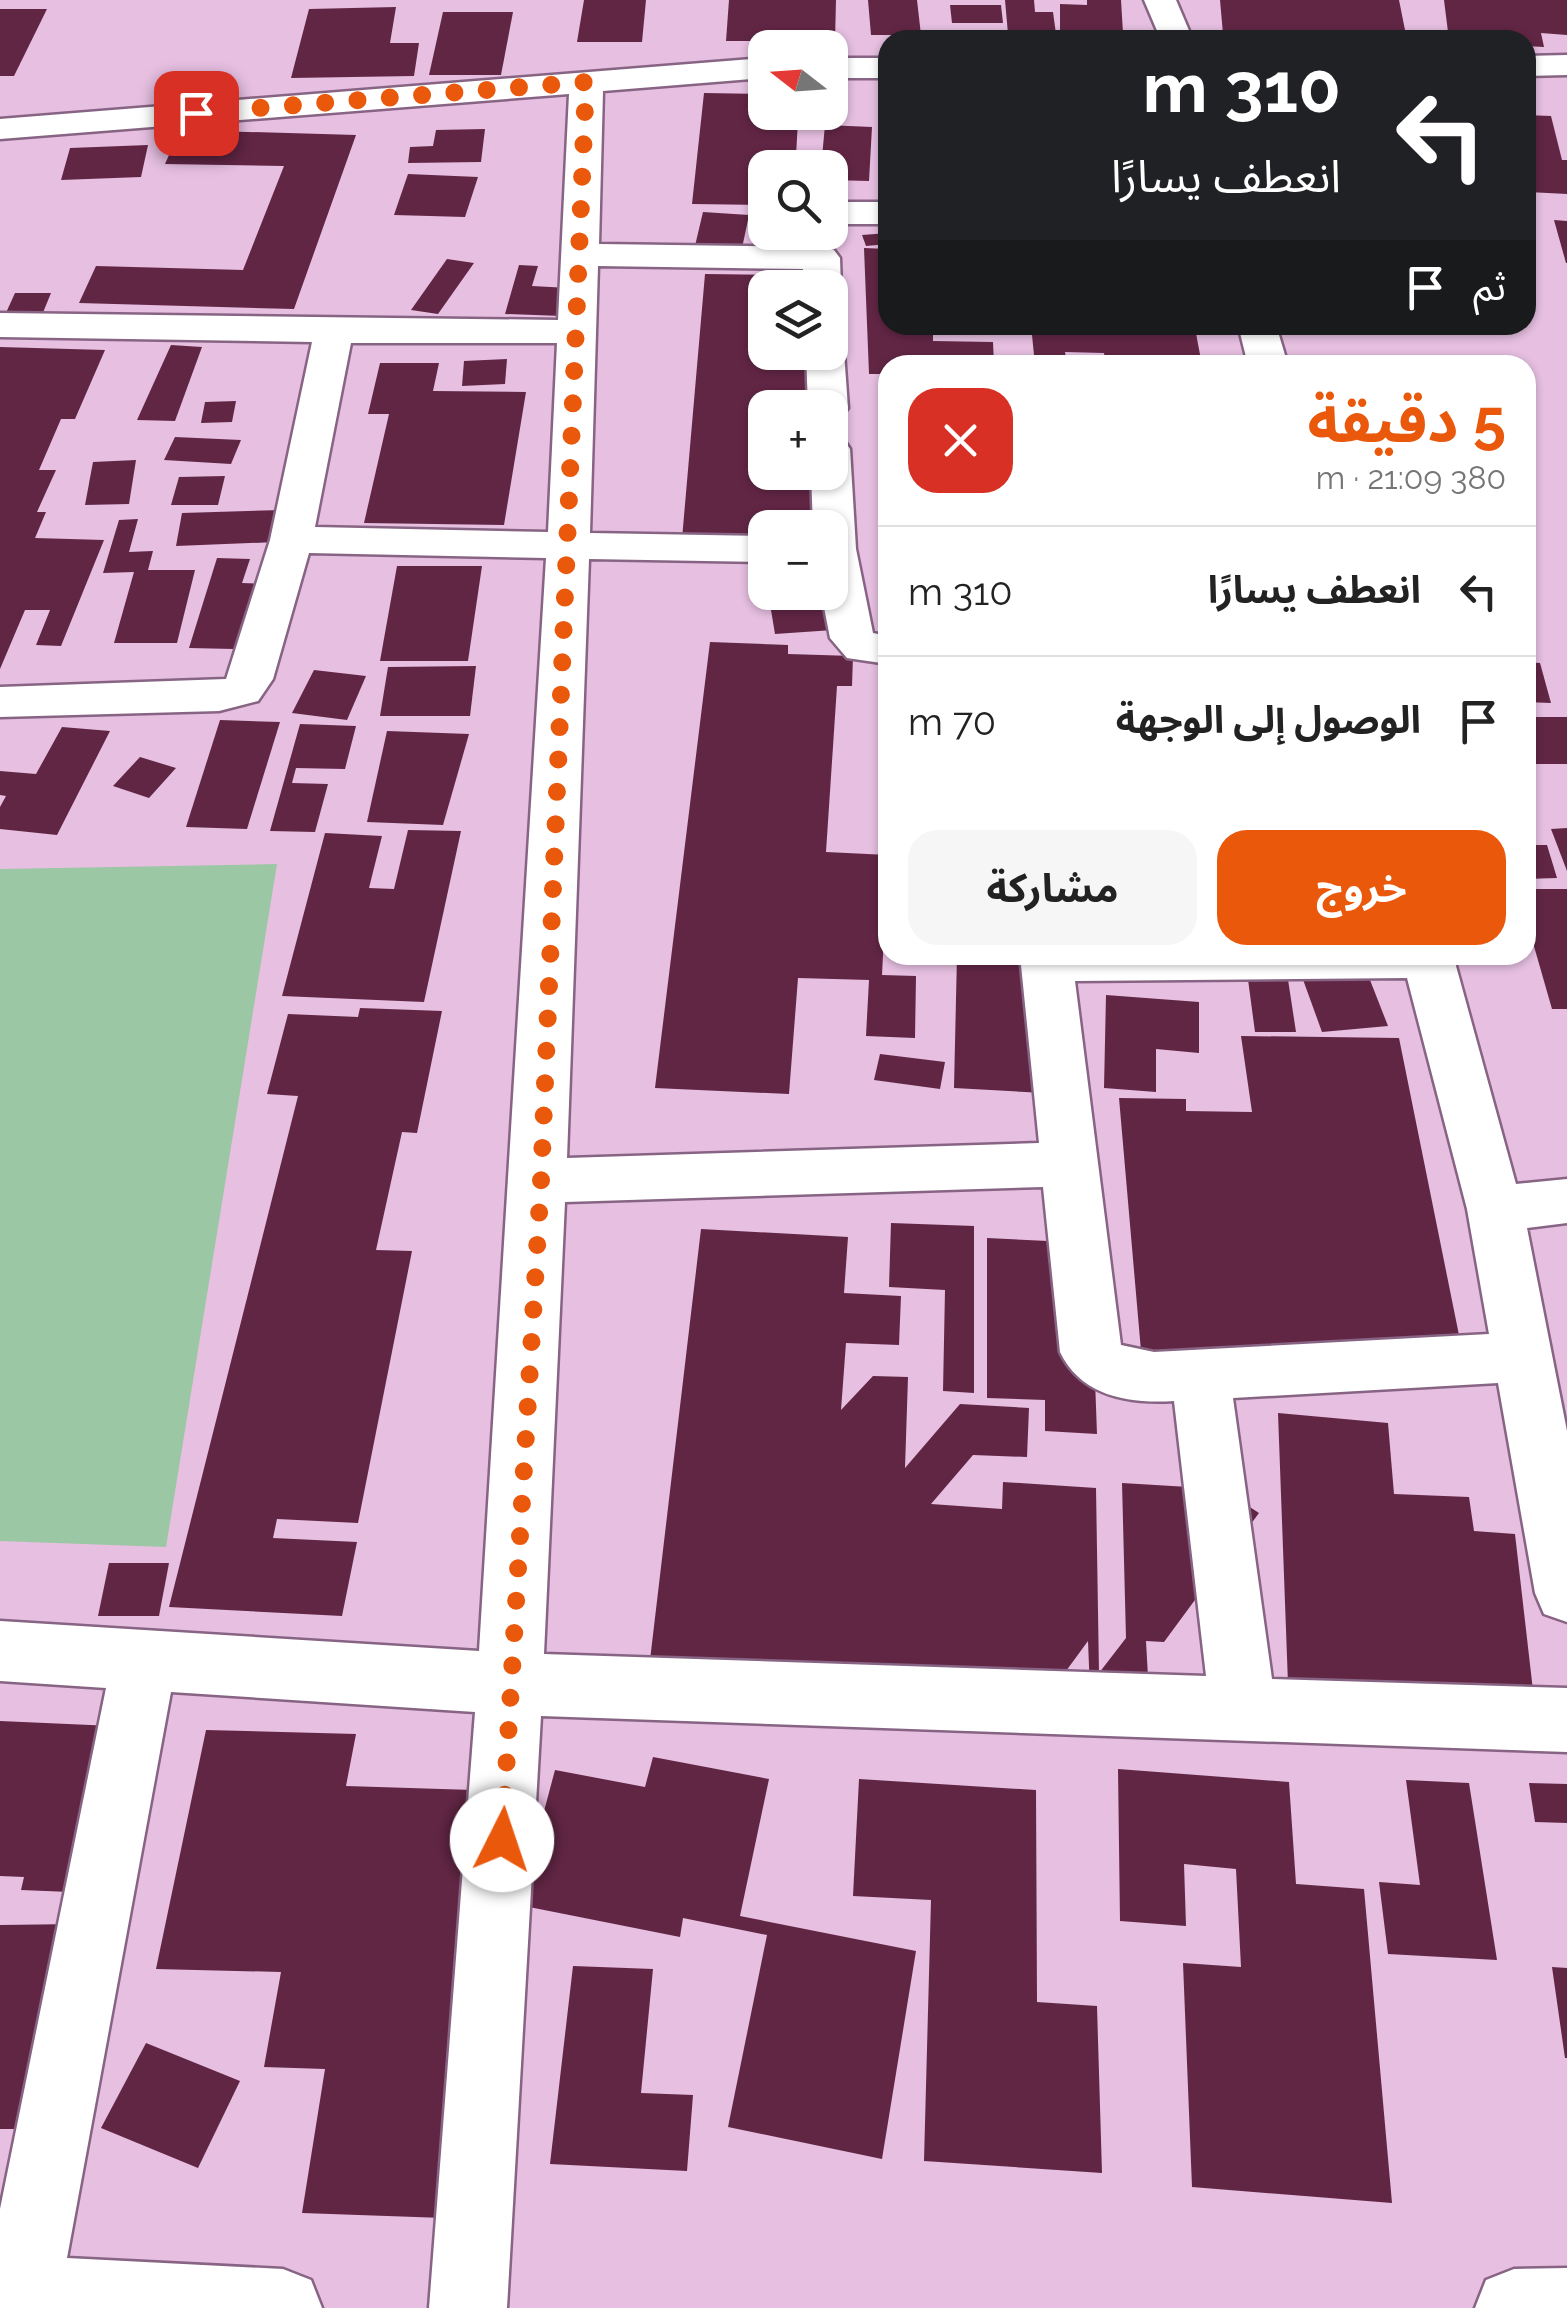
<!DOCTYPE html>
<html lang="ar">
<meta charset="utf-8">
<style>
:root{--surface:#fff;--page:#f6f6f6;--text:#222;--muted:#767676;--line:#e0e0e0;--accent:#ea580c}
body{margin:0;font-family:Raleway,"Noto Sans Arabic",sans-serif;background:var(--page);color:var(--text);direction:rtl;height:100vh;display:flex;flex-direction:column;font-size:38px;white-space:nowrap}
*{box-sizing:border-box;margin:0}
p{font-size:32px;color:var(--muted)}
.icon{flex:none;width:55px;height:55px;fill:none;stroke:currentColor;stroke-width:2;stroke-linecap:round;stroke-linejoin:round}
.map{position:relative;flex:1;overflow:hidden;direction:ltr}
.side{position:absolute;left:878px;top:355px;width:658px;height:610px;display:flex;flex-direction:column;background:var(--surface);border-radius:30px;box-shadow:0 2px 8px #0004;direction:rtl}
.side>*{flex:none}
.hud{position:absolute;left:878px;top:30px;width:658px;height:305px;border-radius:30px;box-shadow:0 2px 8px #0004;direction:rtl;background:#202124;color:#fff;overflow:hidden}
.needle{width:65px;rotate:287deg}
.controls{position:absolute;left:748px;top:30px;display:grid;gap:20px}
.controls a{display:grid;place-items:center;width:100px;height:100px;border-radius:20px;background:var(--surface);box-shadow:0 2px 8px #0004;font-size:50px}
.pin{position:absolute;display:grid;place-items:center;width:85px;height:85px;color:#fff;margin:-42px;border-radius:20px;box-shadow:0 5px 15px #0006}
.me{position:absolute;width:110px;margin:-55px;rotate:4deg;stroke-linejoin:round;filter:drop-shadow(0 0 8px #0008)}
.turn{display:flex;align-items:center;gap:35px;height:210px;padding:0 30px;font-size:45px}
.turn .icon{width:130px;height:130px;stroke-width:2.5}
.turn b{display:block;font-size:70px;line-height:85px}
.then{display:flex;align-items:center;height:95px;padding:0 30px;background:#0003;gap:20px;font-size:38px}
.round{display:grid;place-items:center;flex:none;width:105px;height:105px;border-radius:30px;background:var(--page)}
.summary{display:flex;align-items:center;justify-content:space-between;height:170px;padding:0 30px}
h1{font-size:60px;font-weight:700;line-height:75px;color:var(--accent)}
.cta{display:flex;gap:20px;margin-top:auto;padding:20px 30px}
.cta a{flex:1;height:115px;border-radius:30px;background:var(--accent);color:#fff;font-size:40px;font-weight:700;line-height:115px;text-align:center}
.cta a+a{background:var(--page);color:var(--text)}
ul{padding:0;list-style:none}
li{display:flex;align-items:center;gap:30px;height:130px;padding:0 30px;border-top:2px solid var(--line)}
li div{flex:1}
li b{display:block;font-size:38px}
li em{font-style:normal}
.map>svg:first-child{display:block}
.green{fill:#9cc7a4}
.building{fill:#622645}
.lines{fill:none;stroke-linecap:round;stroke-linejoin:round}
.street-casing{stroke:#876483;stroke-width:5}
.street{fill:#fff;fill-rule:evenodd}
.route{stroke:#ea580c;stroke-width:18;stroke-dasharray:0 32.4}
</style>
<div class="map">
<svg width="1567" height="2308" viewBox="0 0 1567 2308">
<rect width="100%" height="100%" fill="#e6bfe1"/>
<polygon class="green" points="277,864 166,1547 0,1541 0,869"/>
<g class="building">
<polygon points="584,0 646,0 642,42 577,42"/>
<polygon points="729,0 836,0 835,41 726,41"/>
<polygon points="868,0 917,0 921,35 871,35"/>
<polygon points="1005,0 1034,0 1035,12 1053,12 1056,34 1008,34"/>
<polygon points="1087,0 1121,0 1123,33 1060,31 1060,4 1087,5"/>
<polygon points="1220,0 1399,0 1407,40 1223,34"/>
<polygon points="1444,0 1567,0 1567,35 1541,33 1544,47 1525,46 1525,40 1449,40"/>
<polygon points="950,5 1001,5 1003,23 952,23"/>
<polygon points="396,7 390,43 419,43 414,76 291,78 309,9"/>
<polygon points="0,9 47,9 14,76 0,76"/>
<polygon points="443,12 513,12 501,75 429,75"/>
<polygon points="704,93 765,94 765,112 810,112 809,121 798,120 796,156 777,156 777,168 765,168 765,205 692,204"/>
<polygon points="881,99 888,99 888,186 884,186"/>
<polygon points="1525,115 1551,116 1562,160 1567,160 1567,194 1528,192"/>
<polygon points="825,125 872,127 869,181 830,180 830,168 821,168"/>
<polygon points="485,129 481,162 408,163 410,147 433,146 436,130"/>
<polygon points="180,130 356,135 294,309 79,303 96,266 243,270 284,166 165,164"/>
<polygon points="148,145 141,177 61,180 70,148"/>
<polygon points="408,174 478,177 465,217 394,215"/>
<polygon points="703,212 749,215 741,253 694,250"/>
<polygon points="763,220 765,232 816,232 813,249 758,246"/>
<polygon points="1554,220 1567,221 1567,263 1566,263"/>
<polygon points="888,233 888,244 866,246 862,235"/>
<polygon points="864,248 888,249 888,325 1019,325 1020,334 933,333 933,341 993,342 994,365 888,365 888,374 869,374"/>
<polygon points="447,259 474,263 438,314 411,310"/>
<polygon points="519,265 538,266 532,286 569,288 562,316 505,314"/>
<polygon points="705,274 784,275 784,288 765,288 765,352 832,352 831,408 765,408 765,472 830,472 828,528 765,528 765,540 682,539"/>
<polygon points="15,293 51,293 42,315 5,315"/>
<polygon points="1031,325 1195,328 1202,365 1106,365 1104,353 1065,352 1067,365 1035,365"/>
<polygon points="171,345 202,347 175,421 137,420"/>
<polygon points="0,347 105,350 75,419 61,419 39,470 56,470 37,512 46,512 35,538 104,540 61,646 36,645 50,610 25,610 0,669"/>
<polygon points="507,359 505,384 462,386 464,361"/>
<polygon points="380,363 439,363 433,391 526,392 504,525 364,523 389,414 368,414"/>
<polygon points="236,401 232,422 201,423 205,402"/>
<polygon points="881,422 888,422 888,634 879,634"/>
<polygon points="175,437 241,440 231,464 164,460"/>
<polygon points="136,460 129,504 85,505 93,462"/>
<polygon points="225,476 218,505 171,505 179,477"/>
<polygon points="281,510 276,542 176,546 182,513"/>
<polygon points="138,519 129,552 153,551 148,570 195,570 177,643 114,643 134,572 103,573 119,520"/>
<polygon points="217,558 250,559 242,583 267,584 276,650 189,648"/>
<polygon points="830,563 848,629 775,634 768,592 830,592"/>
<polygon points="397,566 482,566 468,661 380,661"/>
<polygon points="710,642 788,645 788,654 853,656 852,686 837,686 826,852 888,855 882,975 916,976 915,1038 866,1036 869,980 798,978 789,1094 655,1088"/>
<polygon points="1525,662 1540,663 1551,703 1525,702"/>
<polygon points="476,666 470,716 380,716 388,667"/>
<polygon points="314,670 366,676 347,720 292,713"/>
<polygon points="1525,717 1567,717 1567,764 1530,764"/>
<polygon points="220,720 280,722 247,829 186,827"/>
<polygon points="300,724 356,726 345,769 296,768 292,783 328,784 315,832 270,831"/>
<polygon points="62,727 110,731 57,835 0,829 0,807 6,796 0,795 0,771 36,774"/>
<polygon points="387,731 469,734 443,825 367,822"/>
<polygon points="140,757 176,768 149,798 113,786"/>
<polygon points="1567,828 1567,871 1551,829"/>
<polygon points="408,830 461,831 424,1002 282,996 325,833 382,836 369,888 394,889"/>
<polygon points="1525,845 1547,845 1557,878 1525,879"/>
<polygon points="1525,889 1567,889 1567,1009 1552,1009 1525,915"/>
<polygon points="957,955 1058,955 1060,1094 954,1088"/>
<polygon points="1361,957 1388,1026 1322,1032 1297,963"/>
<polygon points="1247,972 1287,973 1296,1032 1255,1032"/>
<polygon points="1106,995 1199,1002 1199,1053 1156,1049 1156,1092 1104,1088"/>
<polygon points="360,1008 442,1011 417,1133 402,1132 376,1250 412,1251 358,1523 277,1519 273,1538 357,1542 342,1616 169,1607 298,1096 267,1094 288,1014 358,1017"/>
<polygon points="1241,1036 1399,1038 1462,1350 1141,1351 1119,1098 1186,1099 1186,1111 1252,1112"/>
<polygon points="880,1054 945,1062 940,1089 874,1080"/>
<polygon points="891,1223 974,1226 974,1393 943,1391 945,1290 889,1287"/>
<polygon points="701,1229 848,1237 844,1293 901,1296 899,1345 846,1343 841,1410 873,1376 908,1377 905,1468 960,1404 1029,1408 1027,1457 973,1455 931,1504 1002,1509 1003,1482 1096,1488 1099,1673 1126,1638 1122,1483 1222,1489 1259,1513 1164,1642 1146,1641 1149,1695 1090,1691 1088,1641 1055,1686 650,1660"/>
<polygon points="987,1238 1090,1243 1097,1434 1045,1431 1045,1400 987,1398"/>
<polygon points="1278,1413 1388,1423 1394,1494 1469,1497 1474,1531 1515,1534 1535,1708 1288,1684"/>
<polygon points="109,1563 169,1563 159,1616 98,1616"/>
<polygon points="0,1721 158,1728 119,1894 21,1890 24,1877 0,1876"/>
<polygon points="206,1730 356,1734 346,1786 505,1791 444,2218 302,2213 325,2069 264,2067 281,1972 156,1969"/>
<polygon points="653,1757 769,1779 740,1916 916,1951 882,2159 728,2127 767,1935 683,1918 680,1937 519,1905 555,1770 645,1787"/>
<polygon points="1118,1769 1289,1782 1296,1884 1364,1889 1392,2203 1192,2187 1183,1963 1241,1967 1236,1869 1184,1864 1186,1926 1120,1921"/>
<polygon points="859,1779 1036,1790 1037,2002 1097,2006 1102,2173 924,2161 931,1900 853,1896"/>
<polygon points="1406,1780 1469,1783 1497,1960 1388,1954 1379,1882 1420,1885"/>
<polygon points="1529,1783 1567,1784 1567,1823 1535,1822"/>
<polygon points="77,1924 77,2129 0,2129 0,1925"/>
<polygon points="573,1966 653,1969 641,2093 693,2095 687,2171 550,2164"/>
<polygon points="1552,1967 1567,1968 1567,2058 1565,2058"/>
<polygon points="146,2043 240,2081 198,2168 101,2128"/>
</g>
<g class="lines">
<g class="street-casing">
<g id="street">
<polygon points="1144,0 1176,0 1193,40 1161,40"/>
<polygon points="1567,55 1567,75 1525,76 1525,56"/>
<path d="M765 58V78L603 91 599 244 821 247 834 250 840 258 841 288 830 297V288H803V269L598 266 590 533 765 536V562L589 559 567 1158 1039 1143 1020 955H1453L1516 1184 1567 1179V1223L1527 1228 1567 1431V1622L1544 1614 1535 1593 1498 1383 1233 1398 1272 1679 1567 1688V1752L541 1716 507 2308H429L475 1712 171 1692 67 2258 283 2269 311 2280 322 2308H0V2209L106 1688 0 1681V1621L479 1651 546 558 309 553 273 679 258 701 219 711 0 717V687L226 679 270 540 312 342 0 337V313L558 320 569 94 0 139V119ZM351 343H557L548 532 315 527ZM1407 978 1467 1209 1489 1334 1154 1352 1121 1345 1075 981ZM1043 1187 1060 1352C1081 1396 1128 1404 1174 1401L1206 1676 544 1654 565 1202Z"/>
<rect x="830" y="58" width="58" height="20"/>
<rect x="830" y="202" width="58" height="22"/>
<polygon points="1238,325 1276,325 1288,365 1248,365"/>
<polygon points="830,342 844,352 848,408 842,416 830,420 830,408 808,408 806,352 830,352"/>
<polygon points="830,437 844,440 850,449 856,549 873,633 888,636 888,664 847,658 830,638 821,592 830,592 830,528 813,528 811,472 830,472"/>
<polygon points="1567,2268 1567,2308 1475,2308 1486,2280 1514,2269"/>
</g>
</g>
<use href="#street" class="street"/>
</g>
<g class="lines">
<polyline class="route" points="196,113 586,82 541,1181 502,1840"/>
</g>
</svg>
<div class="controls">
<a><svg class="needle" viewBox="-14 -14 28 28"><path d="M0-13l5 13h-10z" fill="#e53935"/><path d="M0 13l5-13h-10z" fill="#767676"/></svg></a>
<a><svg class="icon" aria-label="search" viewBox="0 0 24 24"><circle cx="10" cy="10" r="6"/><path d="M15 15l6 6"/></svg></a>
<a><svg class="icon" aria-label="layers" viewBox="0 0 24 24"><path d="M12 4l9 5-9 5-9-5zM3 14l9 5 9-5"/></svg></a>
<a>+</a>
<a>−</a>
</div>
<div class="pin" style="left:196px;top:113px;background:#d93025"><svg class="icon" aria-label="arrive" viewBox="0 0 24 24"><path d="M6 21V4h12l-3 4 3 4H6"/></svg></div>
<svg class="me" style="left:502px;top:1840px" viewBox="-20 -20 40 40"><circle r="19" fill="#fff"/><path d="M0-13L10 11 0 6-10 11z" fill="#ea580c"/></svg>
<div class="hud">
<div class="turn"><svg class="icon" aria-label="left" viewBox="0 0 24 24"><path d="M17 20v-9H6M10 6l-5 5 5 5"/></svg><div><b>310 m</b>انعطف يسارًا</div></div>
<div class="then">ثم<svg class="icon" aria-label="arrive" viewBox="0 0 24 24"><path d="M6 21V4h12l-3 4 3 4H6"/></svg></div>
</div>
<section class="side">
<div class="summary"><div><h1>5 دقيقة</h1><p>380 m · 21:09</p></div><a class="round" style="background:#d93025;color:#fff"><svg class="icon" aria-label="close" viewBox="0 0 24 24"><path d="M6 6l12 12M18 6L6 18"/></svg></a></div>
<ul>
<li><svg class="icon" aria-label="left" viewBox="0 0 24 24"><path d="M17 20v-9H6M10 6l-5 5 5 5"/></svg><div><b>انعطف يسارًا</b></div><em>310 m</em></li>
<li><svg class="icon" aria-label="arrive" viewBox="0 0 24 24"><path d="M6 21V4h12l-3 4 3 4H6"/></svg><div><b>الوصول إلى الوجهة</b></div><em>70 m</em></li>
</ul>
<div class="cta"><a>خروج</a><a>مشاركة</a></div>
</section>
</div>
